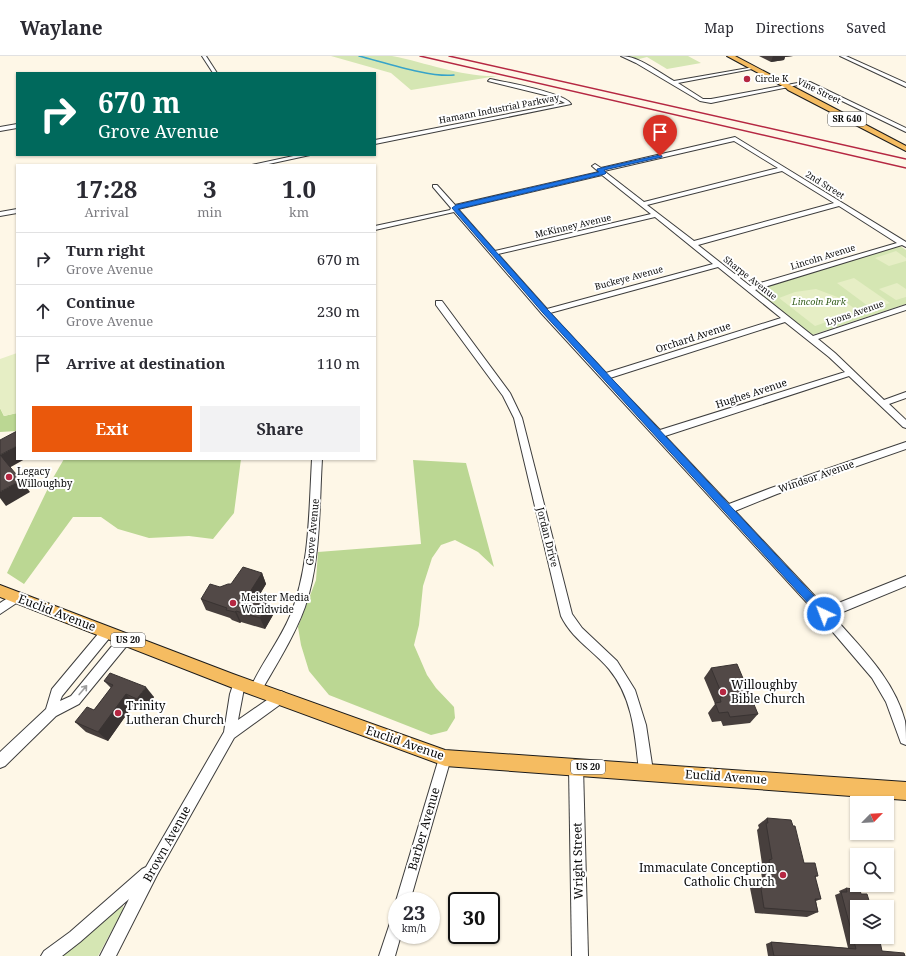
<!DOCTYPE html>
<style>
:root{--surface:#fff;--page:#f2f2f3;--text:#2b2b33;--muted:#7c7c81;--line:#e1e1e2;--accent:#ea580c}
body{margin:0;font-family:"Noto Serif",serif;background:var(--page);color:var(--text);height:100vh;display:flex;flex-direction:column;font-size:15px;white-space:nowrap}
*{box-sizing:border-box;margin:0}
p{font-size:13px;color:var(--muted)}
.icon{flex:none;width:22px;height:22px;fill:none;stroke:currentColor;stroke-width:2;stroke-linecap:round;stroke-linejoin:round}
.map{position:relative;flex:1;overflow:hidden}
.sheet{position:absolute;left:16px;top:108px;width:360px;height:296px;display:flex;flex-direction:column;background:var(--surface);border-radius:0px;box-shadow:0 1px 3px #0004}
.sheet>*{flex:none}
.banner{position:absolute;left:16px;top:16px;width:360px;height:84px;border-radius:0px;box-shadow:0 1px 3px #0004;background:#00695c;color:#fff;overflow:hidden}
.needle{width:26px;rotate:66deg}
.controls{position:absolute;left:850px;top:740px;display:grid;gap:8px}
.controls a{display:grid;place-items:center;width:44px;height:44px;border-radius:0px;background:var(--surface);box-shadow:0 1px 3px #0004;font-size:20px}
.speed{position:absolute;left:388px;top:836px;display:flex;gap:8px;font-size:20px;font-weight:700;text-align:center}
.speed>*{display:grid;place-content:center;width:52px;height:52px;border-radius:50%;background:var(--surface);box-shadow:0 1px 3px #0004;line-height:1}
.speed small{font-size:10px;font-weight:400}
.speed .limit{border:2px solid #111;border-radius:6px;background:#fff;color:#111}
.pin{position:absolute;display:grid;place-items:center;width:34px;height:34px;color:#fff;margin:-41px -17px;border-radius:50% 50% 50% 0;rotate:-45deg;box-shadow:0 0 4px #0007}
.pin .icon{rotate:45deg}
.me{position:absolute;width:44px;margin:-22px;rotate:317deg;stroke-linejoin:round;filter:drop-shadow(0 0 3px #0008)}
.turn{display:flex;align-items:center;gap:14px;height:84px;padding:0 16px;font-size:18px}
.turn .icon{width:52px;height:52px;stroke-width:2.5}
.turn b{display:block;font-size:28px;line-height:34px}
.eta{display:flex;justify-content:space-evenly;align-items:center;height:68px;text-align:center}
.eta b{font-size:24px;font-weight:700;line-height:28px}
.primary-button{display:flex;gap:8px;margin-top:auto;padding:8px 16px}
.primary-button a{flex:1;height:46px;border-radius:0px;background:var(--accent);color:#fff;font-size:16px;font-weight:700;line-height:46px;text-align:center}
.primary-button a+a{background:var(--page);color:var(--text)}
ul{padding:0;list-style:none}
li{display:flex;align-items:center;gap:12px;height:52px;padding:0 16px;border-top:1px solid var(--line)}
li div{flex:1}
li b{display:block;font-size:15px}
li em{font-style:normal}
header{display:flex;align-items:center;gap:24px;box-sizing:border-box;height:56px;padding:0 20px;background:var(--surface);border-bottom:1px solid var(--line)}
header strong{font-size:19px}
nav{display:flex;gap:22px;margin-inline-start:auto;font-size:14px}
.map>svg:first-child{display:block}
.green{fill:#d5e6b3}
.forest{fill:#bbd793}
.pitch{fill:#e6eec5}
.lines{fill:none;stroke-linecap:round;stroke-linejoin:round}
.stream{stroke:#37a3c9;stroke-width:1.5}
.minor-casing{stroke:#3d3d3d;stroke-width:2}
.major-casing{stroke:#1b1b1b;stroke-width:2}
.minor{fill:#fff;fill-rule:evenodd}
.major{fill:#f5bc61;fill-rule:evenodd}
.rail{stroke:#b52742;stroke-width:1.5}
.wall{fill:#473f3d}
.shaded-wall{fill:#393332}
.building{fill:#524947;stroke:#393332}
.oneway{stroke:#9d9d9d}
.route{fill:#1a73e8;stroke:#114b97}
.poi-dot{fill:#b52742;stroke:#fff;stroke-width:1.5}
.labels{text-anchor:middle;stroke-width:4;stroke-linejoin:round;paint-order:stroke}
.far-poi-label{font-size:9px;fill:#0a0a0a;stroke:#fff;text-anchor:start}
.far-street-label{font-size:9px;fill:#0a0a0a;stroke:#fff}
.shield{fill:#fff;stroke:#545454;stroke-width:1}
.shield-label{font-size:9px;font-weight:bold;fill:#0a0a0a}
.far-park-label{font-size:9px;font-style:italic;fill:#345e1d;stroke:#fff}
.street-label{font-size:10px;fill:#0a0a0a;stroke:#fff}
.poi-label{font-size:10px;fill:#0a0a0a;stroke:#fff;text-anchor:start}
.near-street-label{font-size:12px;fill:#0a0a0a;stroke:#fff}
.near-poi-label{font-size:12px;fill:#0a0a0a;stroke:#fff;text-anchor:start}
</style>
<header>
<strong>Waylane</strong>
<nav><a>Map</a><a>Directions</a><a>Saved</a></nav>
</header>
<div class="map">
<svg width="906" height="900" viewBox="0 0 906 900">
<rect width="100%" height="100%" fill="#fef7e7"/>
<g class="green">
<path d="M331 0C349 0 375 0 392 0 428 7 461 21 497 20L411 34 391 17Z"/>
<polygon points="625,0 688,0 701,7 667,13 647,1 635,4"/>
<polygon points="900,190 906,194 906,248 812,279 754,234"/>
<polygon points="121,849 123,849 123,854 98,900 62,900"/>
</g>
<g class="forest">
<polygon points="0,352 4,360 17,357 17,375 0,376"/>
<polygon points="64,403 241,403 234,457 213,483 189,480 149,482 118,473 101,461 73,461 24,528 7,517 53,422"/>
<polygon points="413,404 466,407 494,511 478,496 455,484 441,489 432,502 423,530 419,569 414,589 427,619 436,632 454,651 455,662 447,675 431,679 329,639 309,615 301,589 298,571 316,524 318,496 421,488"/>
</g>
<g class="pitch">
<polygon points="896,195 906,202 906,205 889,210 875,202"/>
<polygon points="854,222 890,247 872,253 837,227"/>
<polygon points="897,227 906,233 906,241 896,244 879,233"/>
<polygon points="816,233 840,242 858,255 815,270 779,242 795,236"/>
<polygon points="17,297 17,357 4,360 0,352 0,303"/>
</g>
<g class="lines">
<path class="stream" d="M359 0C383 6 431 22 454 19"/>
<g class="minor-casing">
<g id="minor">
<polygon points="202,0 206,0 217,17 213,17"/>
<path d="M621 0C639 0 658 16 674 25L754 11 752 13 678 27 703 43H711L803 26H810L906 72V76L809 29 803 28 711 47 700 45 636 7Z"/>
<polygon points="840,0 846,0 906,27 906,31"/>
<path d="M490 23C505 26 565 37 571 48L375 88V84L565 47 553 41 488 25Z"/>
<polygon points="17,68 17,72 0,75 0,71"/>
<path d="M735 81 906 186V191L902 189 755 234 813 280 906 249V254L818 283 835 297 884 344 906 336V342L889 348 906 364V372L903 371 849 320 665 380 729 448 771 432 906 386V393L777 438 735 455 826 552 906 520V530L833 560C861 592 894 623 905 665 906 672 906 682 906 689L901 687 886 646 872 622 820 561 542 258 454 156 375 174V170L450 154 451 152 433 131V129H437L455 149 599 116 592 110 595 108 601 112ZM734 85 778 112 644 146 604 115ZM782 115 834 147 694 185 647 149ZM602 119 651 158 495 195 458 153ZM839 150 897 187 750 230 698 189ZM655 161 713 208 547 253 498 198ZM718 211 781 262 606 317 550 257ZM785 266 829 301 845 316 660 374 610 322Z"/>
<polygon points="298,99 310,99 264,109 252,109"/>
<polygon points="17,153 17,157 0,160 0,156"/>
<path d="M436 245H442L510 337 522 362 572 558 582 572 617 605 635 634 646 669 653 715 651 720 646 722 641 720 639 715C635 679 633 642 609 613 593 594 572 583 561 560L514 362 503 340 436 249Z"/>
<path d="M312 403H322C319 452 321 504 305 551 294 581 276 609 260 637L256 639 252 637 250 633C261 608 279 586 290 560 310 511 309 455 312 403Z"/>
<polygon points="17,536 21,538 23,541 21,544 0,558 0,547"/>
<polygon points="107,571 111,572 113,576 111,580 62,640 60,645 71,640 121,579 125,578 129,579 131,583 129,587 79,648 56,660 5,710 0,712 0,696 46,653 52,633 103,572"/>
<polygon points="239,621 243,623 245,627 238,664 277,637 281,635 285,637 287,641 285,645 234,682 157,819 116,900 100,900 129,843 80,886 62,900 41,900 44,895 70,876 142,813 146,811 224,676 230,638 235,623"/>
<polygon points="445,696 450,697 451,702 410,845 397,845 397,848 396,845 439,702 440,697"/>
<polygon points="576,704 581,706 583,711 588,900 572,900 569,711 571,706"/>
<polygon points="397,859 397,879 401,879 395,900 379,900 392,861"/>
</g>
</g>
<g class="major-casing">
<g id="major">
<polygon points="727,0 735,0 906,90 906,95 788,34 786,32"/>
<polygon points="0,529 233,618 445,694 906,726 906,744 445,710 233,632 0,541"/>
</g>
</g>
<use href="#minor" class="minor"/>
<use href="#major" class="major"/>
<g class="rail">
<polyline points="420,0 906,112"/>
<polyline points="449,0 906,103"/>
</g>
</g>
<g class="wall">
<polygon points="759,0 793,0 785,1 784,4 771,6"/>
<polygon points="262,517 266,528 257,543 273,559 265,573 241,566 240,567 232,564 230,562 206,554 201,543 220,531 231,528"/>
<polygon points="711,612 758,658 750,667 723,670 721,665 712,666 708,657 715,648 704,622"/>
<polygon points="104,625 154,641 146,652 134,648 108,685 86,676 75,666 94,654 111,632"/>
<polygon points="767,762 804,807 818,820 815,821 821,843 816,845 818,856 807,861 755,857 750,832 758,827 758,825 762,822 760,810 762,808 757,774 759,772 758,769"/>
<polygon points="846,832 882,895 905,900 768,900 766,888 771,886 848,892 835,839 840,837 839,835"/>
</g>
<g class="shaded-wall">
<polygon points="773,0 793,0 785,1 784,4 771,6"/>
<polygon points="17,390 17,403 25,403 9,412 0,399"/>
<polygon points="21,424 30,436 6,450 0,442 0,436"/>
<polygon points="262,517 266,528 253,550 248,539"/>
<polygon points="269,548 273,559 265,573 260,562"/>
<polygon points="236,555 241,566 240,567 235,556"/>
<polygon points="146,631 154,641 146,652 137,643"/>
<polygon points="126,638 134,648 108,685 98,676"/>
</g>
<g class="building">
<polygon points="17,375 17,390 0,399 0,384"/>
<polygon points="0,399 21,424 0,436"/>
<polygon points="243,511 262,517 248,539 269,548 260,562 236,555 235,556 226,554 227,552 201,543 210,528 220,531 228,528 231,528"/>
<polygon points="737,608 758,658 730,661 728,656 719,657 715,647 721,646 720,642 723,641 711,612"/>
<polygon points="110,617 146,631 137,643 126,638 98,676 75,666 87,651 94,654 113,629 104,625"/>
<polygon points="767,762 791,764 793,770 795,770 804,807 815,807 818,820 815,820 821,843 815,843 818,856 764,852 760,826 768,827 767,819 772,819 769,804 772,803 766,767 768,767"/>
<polygon points="846,832 860,834 861,838 867,838 871,851 857,851 857,881 879,881 882,895 904,897 905,900 774,900 771,886 856,893 841,836 847,836"/>
</g>
<defs><path id="oneway-shaft" d="M-6 0H5M1.5-3L5.5 0L1.5 3" fill="none" stroke-width="1.6" stroke-linecap="round" stroke-linejoin="round"/></defs>
<use class="oneway" href="#oneway-shaft" transform="translate(83 634) rotate(-50)"/>
<polygon class="route" points="660,99 662,100 662,101 604,114 606,117 605,118 458,153 548,254 828,555 829,558 828,561 824,562 821,561 543,257 452,152 456,149 599,116 597,114 597,113"/>
<g class="poi-dot">
<circle cx="747" cy="23" r="4"/>
<circle cx="9" cy="421" r="4"/>
<circle cx="233" cy="547" r="4"/>
<circle cx="723" cy="636" r="4"/>
<circle cx="118" cy="657" r="4"/>
<circle cx="783" cy="819" r="4"/>
</g>
<g class="labels">
<g class="far-poi-label">
<text x="755" y="26">Circle K</text>
</g>
<g class="far-street-label">
<text transform="translate(819 35) rotate(26)" y="3">Vine Street</text>
<text transform="translate(499 53) rotate(-11)" y="3">Hamann Industrial Parkway</text>
<text transform="translate(825 129) rotate(32)" y="3">2nd Street</text>
<text transform="translate(573 170) rotate(-13)" y="3">McKinney Avenue</text>
<text transform="translate(823 201) rotate(-17)" y="3">Lincoln Avenue</text>
<text transform="translate(629 222) rotate(-15)" y="3">Buckeye Avenue</text>
<text transform="translate(750 222) rotate(38)" y="3">Sharpe Avenue</text>
<text transform="translate(855 257) rotate(-19)" y="3">Lyons Avenue</text>
</g>
<g class="shield">
<rect x="828" y="56" width="38" height="14" rx="3"/>
<rect x="111" y="577" width="34" height="14" rx="3"/>
<rect x="571" y="704" width="34" height="14" rx="3"/>
</g>
<g class="shield-label">
<text x="847" y="66">SR 640</text>
<text x="128" y="587">US 20</text>
<text x="588" y="714">US 20</text>
</g>
<g class="far-park-label">
<text x="819" y="249">Lincoln Park</text>
</g>
<g class="street-label">
<text transform="translate(693 281) rotate(-18)" y="4">Orchard Avenue</text>
<text transform="translate(751 337) rotate(-18)" y="4">Hughes Avenue</text>
<text transform="translate(816 420) rotate(-19)" y="4">Windsor Avenue</text>
<text transform="translate(312 476) rotate(-85)" y="4">Grove Avenue</text>
<text transform="translate(548 481) rotate(76)" y="4">Jordan Drive</text>
</g>
<g class="poi-label">
<text x="17" y="419">Legacy<tspan x="17" dy="12">Willoughby</tspan></text>
<text x="241" y="545">Meister Media<tspan x="241" dy="12">Worldwide</tspan></text>
</g>
<g class="near-street-label">
<text transform="translate(57 557) rotate(21)" y="4">Euclid Avenue</text>
<text transform="translate(405 687) rotate(19)" y="4">Euclid Avenue</text>
<text transform="translate(726 721) rotate(4)" y="4">Euclid Avenue</text>
<text transform="translate(424 773) rotate(-74)" y="4">Barber Avenue</text>
<text transform="translate(167 788) rotate(-61)" y="4">Brown Avenue</text>
<text transform="translate(578 805) rotate(-91)" y="4">Wright Street</text>
</g>
<g class="near-poi-label">
<text x="731" y="633">Willoughby<tspan x="731" dy="14">Bible Church</tspan></text>
<text x="126" y="654">Trinity<tspan x="126" dy="14">Lutheran Church</tspan></text>
<text x="775" y="816" text-anchor="end">Immaculate Conception<tspan x="775" dy="14">Catholic Church</tspan></text>
</g>
</g>
</svg>
<div class="controls">
<a><svg class="needle" viewBox="-14 -14 28 28"><path d="M0-13l5 13h-10z" fill="#e53935"/><path d="M0 13l5-13h-10z" fill="#7c7c81"/></svg></a>
<a><svg class="icon" aria-label="search" viewBox="0 0 24 24"><circle cx="10" cy="10" r="6"/><path d="M15 15l6 6"/></svg></a>
<a><svg class="icon" aria-label="layers" viewBox="0 0 24 24"><path d="M12 4l9 5-9 5-9-5zM3 14l9 5 9-5"/></svg></a>
</div>
<div class="speed"><div>23<small>km/h</small></div><div class="limit">30</div></div>
<div class="pin" style="left:660px;top:100px;background:#d93025"><svg class="icon" aria-label="arrive" viewBox="0 0 24 24"><path d="M6 21V4h12l-3 4 3 4H6"/></svg></div>
<svg class="me" style="left:824px;top:558px" viewBox="-20 -20 40 40"><circle r="17" fill="#1a73e8" stroke="#fff" stroke-width="3"/><path d="M0-11L8 9 0 5-8 9z" fill="#fff"/></svg>
<div class="banner">
<div class="turn"><svg class="icon" aria-label="right" viewBox="0 0 24 24"><path d="M7 20v-9h11M14 6l5 5-5 5"/></svg><div><b>670 m</b>Grove Avenue</div></div>
</div>
<section class="sheet">
<div class="eta">
<div><b>17:28</b><p>Arrival</p></div>
<div><b>3</b><p>min</p></div>
<div><b>1.0</b><p>km</p></div>
</div>
<ul>
<li><svg class="icon" aria-label="right" viewBox="0 0 24 24"><path d="M7 20v-9h11M14 6l5 5-5 5"/></svg><div><b>Turn right</b><p>Grove Avenue</p></div><em>670 m</em></li>
<li><svg class="icon" aria-label="ahead" viewBox="0 0 24 24"><path d="M12 20V5M6 11l6-6 6 6"/></svg><div><b>Continue</b><p>Grove Avenue</p></div><em>230 m</em></li>
<li><svg class="icon" aria-label="arrive" viewBox="0 0 24 24"><path d="M6 21V4h12l-3 4 3 4H6"/></svg><div><b>Arrive at destination</b></div><em>110 m</em></li>
</ul>
<div class="primary-button"><a>Exit</a><a>Share</a></div>
</section>
</div>
